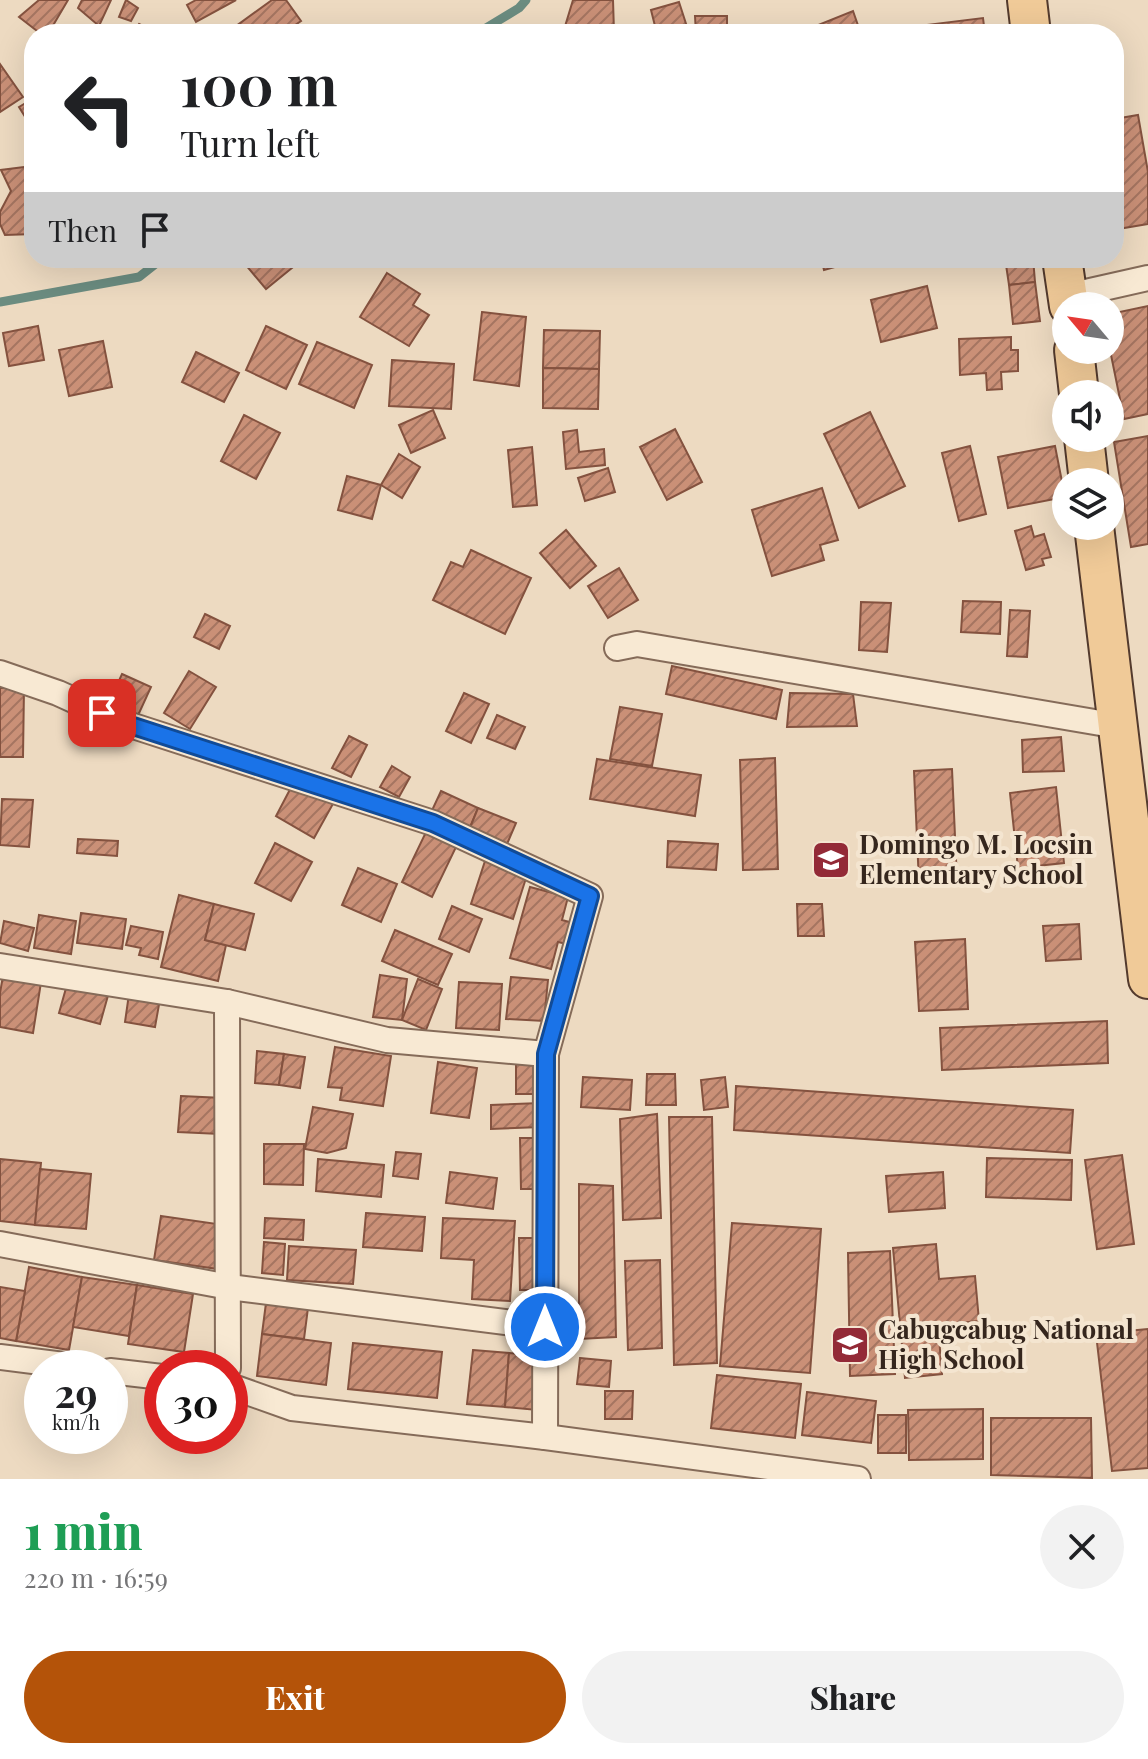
<!DOCTYPE html>
<meta charset="utf-8">
<style>
:root{--surface:#fff;--page:#f2f2f2;--text:#202124;--muted:#757577;--accent:#b45309}
body{margin:0;font-family:"Playfair Display",serif;background:var(--page);color:var(--text);height:100vh;display:flex;flex-direction:column;font-size:30px;white-space:nowrap}
*{box-sizing:border-box;margin:0}
p{font-size:26px;color:var(--muted)}
.icon{flex:none;width:44px;height:44px;fill:none;stroke:currentColor;stroke-width:2;stroke-linecap:round;stroke-linejoin:round}
.map{position:relative;height:1479px;overflow:hidden}
.side{display:flex;flex-direction:column;background:var(--surface);flex:1}
.side>*{flex:none}
.banner{position:absolute;left:24px;top:24px;width:1100px;height:244px;border-radius:32px;box-shadow:0 8px 32px #0002;background:#fff;color:var(--text);overflow:hidden}
.needle{width:52px;rotate:299deg}
.controls{position:absolute;left:1052px;top:292px;display:grid;gap:16px}
.controls a{display:grid;place-items:center;width:72px;height:72px;border-radius:50%;background:var(--surface);box-shadow:0 8px 32px #0002;font-size:40px}
.speed{position:absolute;left:24px;top:1350px;display:flex;gap:16px;font-size:40px;font-weight:700;text-align:center}
.speed>*{display:grid;place-content:center;width:104px;height:104px;border-radius:50%;background:var(--surface);box-shadow:0 8px 32px #0002;line-height:1}
.speed small{font-size:20px;font-weight:400}
.speed .limit{border:12px solid #d22;background:#fff;color:#111}
.pin{position:absolute;display:grid;place-items:center;width:68px;height:68px;color:#fff;margin:-34px;border-radius:16px;box-shadow:0 4px 12px #0006}
.me{position:absolute;width:88px;margin:-44px;rotate:0deg;stroke-linejoin:round;filter:drop-shadow(0 0 6px #0008)}
.turn{display:flex;align-items:center;gap:28px;height:168px;padding:0 24px;font-size:36px}
.turn .icon{width:104px;height:104px;stroke-width:2.5}
.turn b{display:block;font-size:56px;line-height:68px}
.then{display:flex;align-items:center;height:76px;padding:0 24px;background:#0003;gap:16px;font-size:30px}
.round{display:grid;place-items:center;flex:none;width:84px;height:84px;border-radius:42px;background:var(--page)}
.headline{display:flex;align-items:center;justify-content:space-between;height:136px;padding:0 24px}
h1{font-size:48px;font-weight:800;line-height:60px;color:#1e9e55}
.primary-button{display:flex;gap:16px;margin-top:auto;padding:16px 24px}
.primary-button a{flex:1;height:92px;border-radius:48px;background:var(--accent);color:#fff;font-size:32px;font-weight:800;line-height:92px;text-align:center}
.primary-button a+a{background:var(--page);color:var(--text)}
.map>svg:first-child{display:block}
.lines{fill:none;stroke-linecap:round;stroke-linejoin:round}
.stream{stroke:#6b8c80;stroke-width:9}
.building{fill:url(#building-hatch);stroke:#84523f;stroke-width:2}
.street-casing{stroke:#856b59;stroke-width:28}
.primary-casing{stroke:#533a2d;stroke-width:42}
.street{stroke:#f8e9d3;stroke-width:24}
.primary{stroke:#f0ca98;stroke-width:38}
.route-casing{stroke:#114b97;stroke-width:20}
.route{stroke:#1a73e8;stroke-width:14}
.labels{text-anchor:middle;stroke-width:8;stroke-linejoin:round;paint-order:stroke}
.poi-label{font-size:26px;font-weight:bold;fill:#35261d;stroke:#f4e5d0;text-anchor:start}
</style>
<div class="map">
<svg width="1148" height="1479" viewBox="0 0 1148 1479">
<defs>
<pattern id="building-hatch" width="6" height="6" patternUnits="userSpaceOnUse" patternTransform="scale(2)"><rect width="6" height="6" fill="#ca9077"/><path d="M-1 1l2-2M0 6l6-6M5 7l2-2" fill="none" stroke="#a57561"/></pattern>
</defs>
<rect width="100%" height="100%" fill="#eddac1"/>
<g class="lines">
<g class="stream">
<polyline points="476,34 519,8 526,0"/>
<polyline points="0,302 139,277 163,258"/>
</g>
</g>
<g class="building">
<polygon points="39,0 68,0 48,34 41,34 19,17"/>
<polygon points="82,0 111,0 99,26 78,8"/>
<polygon points="126,0 138,8 131,21 119,17"/>
<polygon points="196,0 236,0 196,22 187,5"/>
<polygon points="272,0 286,0 301,21 282,34 225,34"/>
<polygon points="573,0 613,0 614,32 563,33"/>
<polygon points="679,2 689,33 657,34 651,10"/>
<polygon points="853,11 861,34 796,34"/>
<polygon points="695,16 727,16 727,34 696,34"/>
<polygon points="983,18 985,34 927,34 926,25"/>
<polygon points="139,24 158,34 133,34"/>
<polygon points="0,64 23,97 0,112"/>
<polygon points="34,98 34,131 19,107"/>
<polygon points="1138,115 1148,172 1148,224 1118,229 1114,206 1114,119"/>
<polygon points="24,167 34,173 34,234 5,235 0,224 0,212 11,191 1,170"/>
<polygon points="240,258 302,258 303,259 266,289"/>
<polygon points="821,258 867,258 824,270"/>
<polygon points="1005,258 1033,258 1035,282 1009,285"/>
<polygon points="387,273 420,294 413,305 429,315 409,346 360,317"/>
<polygon points="1035,282 1040,321 1013,324 1009,285"/>
<polygon points="927,286 937,328 881,342 871,300"/>
<polygon points="1148,306 1148,414 1124,419 1110,350 1110,314"/>
<polygon points="482,312 526,317 519,386 474,380"/>
<polygon points="38,326 44,360 9,366 3,333"/>
<polygon points="266,326 307,345 286,389 246,370"/>
<polygon points="544,330 600,331 599,369 543,368"/>
<polygon points="1011,337 1011,350 1018,350 1018,371 1001,372 1002,389 987,390 986,373 960,375 959,339"/>
<polygon points="103,341 112,387 69,396 59,350"/>
<polygon points="317,342 372,365 354,408 299,384"/>
<polygon points="196,352 239,373 224,402 182,382"/>
<polygon points="392,360 454,364 451,409 389,406"/>
<polygon points="543,368 599,369 598,409 543,408"/>
<polygon points="433,410 445,438 411,453 399,425"/>
<polygon points="870,412 905,486 859,508 824,434"/>
<polygon points="244,415 280,433 256,479 221,461"/>
<polygon points="675,429 702,482 667,500 640,447"/>
<polygon points="577,430 579,452 604,449 605,465 566,469 563,432"/>
<polygon points="1148,436 1148,544 1131,547 1114,442"/>
<polygon points="970,446 986,514 959,521 942,453"/>
<polygon points="1055,446 1065,497 1008,508 998,457"/>
<polygon points="532,447 537,505 513,507 508,450"/>
<polygon points="399,454 420,467 402,498 381,485"/>
<polygon points="608,468 615,492 585,501 578,478"/>
<polygon points="347,476 381,485 372,519 338,510"/>
<polygon points="822,488 838,540 820,545 824,560 772,576 752,510"/>
<polygon points="1031,526 1034,537 1044,534 1051,557 1042,559 1044,565 1026,570 1015,531"/>
<polygon points="566,530 596,566 570,588 540,553"/>
<polygon points="471,550 531,578 505,634 433,600 451,562 463,567"/>
<polygon points="619,568 638,600 608,618 588,586"/>
<polygon points="963,601 1001,602 1000,634 961,632"/>
<polygon points="861,602 891,603 887,652 859,650"/>
<polygon points="1010,610 1030,611 1027,657 1007,656"/>
<polygon points="205,614 230,626 219,649 194,637"/>
<polygon points="672,666 782,690 776,719 666,694"/>
<polygon points="189,671 216,687 190,729 164,713"/>
<polygon points="122,674 151,687 135,722 106,709"/>
<polygon points="0,688 24,688 23,757 0,757"/>
<polygon points="464,693 489,704 471,743 446,731"/>
<polygon points="790,693 853,694 857,726 787,727"/>
<polygon points="620,707 662,714 652,766 610,759"/>
<polygon points="497,715 525,727 515,749 487,738"/>
<polygon points="349,736 367,745 351,777 332,768"/>
<polygon points="1061,737 1064,771 1023,772 1022,740"/>
<polygon points="775,758 778,869 743,870 740,760"/>
<polygon points="597,759 701,775 695,816 590,799"/>
<polygon points="392,766 410,777 399,797 380,787"/>
<polygon points="952,769 957,881 919,883 914,771"/>
<polygon points="295,780 334,802 314,838 276,816"/>
<polygon points="1056,787 1064,863 1018,868 1010,793"/>
<polygon points="441,791 478,808 467,835 428,819"/>
<polygon points="2,799 33,800 29,847 0,845"/>
<polygon points="478,808 516,823 504,851 467,835"/>
<polygon points="426,832 456,847 432,897 402,882"/>
<polygon points="78,839 118,841 117,856 77,853"/>
<polygon points="668,841 718,844 716,870 667,867"/>
<polygon points="275,843 312,862 291,901 255,883"/>
<polygon points="485,861 527,875 513,919 471,904"/>
<polygon points="358,868 397,884 381,922 342,905"/>
<polygon points="530,887 568,897 562,920 573,923 567,944 558,942 551,969 510,958"/>
<polygon points="179,895 214,904 205,940 226,945 218,981 161,967"/>
<polygon points="214,904 254,914 245,950 205,940"/>
<polygon points="797,904 822,904 824,936 798,936"/>
<polygon points="452,906 482,919 469,952 439,939"/>
<polygon points="81,913 126,919 122,949 77,943"/>
<polygon points="39,915 76,921 71,954 34,948"/>
<polygon points="4,921 34,928 28,951 0,943"/>
<polygon points="1079,924 1081,959 1046,961 1043,926"/>
<polygon points="131,926 163,932 158,959 139,955 141,948 126,945"/>
<polygon points="395,930 452,954 438,985 382,961"/>
<polygon points="965,939 968,1009 919,1011 915,942"/>
<polygon points="4,970 42,976 33,1033 0,1027 0,993"/>
<polygon points="380,975 407,979 402,1020 373,1017"/>
<polygon points="511,977 548,980 544,1021 506,1019"/>
<polygon points="418,979 442,989 426,1030 402,1020"/>
<polygon points="68,981 109,992 100,1024 59,1013"/>
<polygon points="459,982 502,984 499,1030 456,1028"/>
<polygon points="129,994 160,999 155,1027 125,1022"/>
<polygon points="1107,1021 1108,1063 942,1070 940,1028"/>
<polygon points="335,1047 391,1056 383,1106 340,1100 342,1088 328,1087"/>
<polygon points="257,1051 284,1054 279,1085 255,1083"/>
<polygon points="284,1054 305,1057 300,1088 279,1085"/>
<rect x="516" y="1061" width="25" height="33"/>
<polygon points="438,1062 477,1068 469,1118 431,1113"/>
<polygon points="647,1074 675,1074 676,1105 646,1105"/>
<polygon points="583,1077 632,1080 630,1110 581,1107"/>
<polygon points="725,1077 728,1107 704,1110 701,1080"/>
<polygon points="736,1086 1073,1110 1070,1153 734,1130"/>
<polygon points="181,1096 223,1098 220,1134 178,1132"/>
<polygon points="540,1103 541,1127 491,1129 491,1105"/>
<polygon points="313,1107 353,1114 346,1148 327,1153 305,1149"/>
<polygon points="657,1114 661,1218 623,1220 620,1119"/>
<polygon points="669,1117 712,1117 717,1363 674,1365"/>
<polygon points="520,1138 542,1138 542,1189 521,1189"/>
<polygon points="264,1144 304,1144 303,1185 264,1184"/>
<polygon points="396,1152 421,1154 418,1179 393,1176"/>
<polygon points="1122,1155 1134,1244 1097,1249 1085,1160"/>
<polygon points="987,1158 1072,1160 1071,1200 986,1197"/>
<polygon points="0,1159 41,1163 35,1225 0,1221"/>
<polygon points="318,1159 384,1165 381,1197 316,1191"/>
<polygon points="40,1169 91,1174 86,1229 35,1225"/>
<polygon points="450,1172 497,1178 493,1209 446,1203"/>
<polygon points="943,1172 945,1208 889,1212 886,1176"/>
<polygon points="579,1184 613,1186 616,1337 579,1339"/>
<polygon points="366,1213 425,1217 422,1251 363,1247"/>
<polygon points="161,1216 224,1225 218,1269 154,1260"/>
<polygon points="265,1218 304,1220 303,1240 264,1238"/>
<polygon points="443,1218 515,1221 510,1301 472,1299 474,1260 441,1258"/>
<polygon points="732,1223 821,1229 810,1373 720,1366"/>
<polygon points="519,1238 535,1238 536,1290 520,1290"/>
<polygon points="264,1242 285,1244 283,1275 262,1273"/>
<polygon points="936,1244 939,1279 975,1276 979,1321 938,1325 942,1374 905,1378 893,1248"/>
<polygon points="289,1246 356,1250 353,1284 287,1280"/>
<polygon points="890,1251 895,1374 850,1376 848,1253"/>
<polygon points="660,1260 662,1348 628,1350 625,1261"/>
<polygon points="29,1267 82,1277 69,1350 16,1341"/>
<polygon points="82,1277 137,1285 129,1336 73,1327"/>
<polygon points="137,1285 193,1294 184,1352 128,1344"/>
<polygon points="0,1287 25,1291 16,1341 0,1338"/>
<polygon points="267,1295 309,1300 304,1339 262,1334"/>
<polygon points="1148,1329 1148,1468 1112,1471 1096,1334"/>
<polygon points="262,1334 331,1343 326,1385 257,1376"/>
<polygon points="353,1343 442,1352 437,1398 348,1389"/>
<polygon points="473,1350 509,1353 505,1407 467,1404"/>
<polygon points="509,1353 541,1356 537,1410 505,1407"/>
<polygon points="580,1358 611,1361 609,1387 577,1384"/>
<polygon points="717,1375 801,1384 795,1438 711,1428"/>
<polygon points="605,1391 633,1391 632,1419 605,1419"/>
<polygon points="807,1392 876,1401 871,1443 802,1435"/>
<polygon points="983,1409 983,1459 909,1460 908,1410"/>
<rect x="878" y="1415" width="28" height="38"/>
<polygon points="991,1418 1091,1418 1092,1478 991,1475"/>
</g>
<g class="lines">
<g class="street-casing">
<g id="street">
<polyline points="1068,296 1148,278"/>
<polyline points="617,648 637,644 1118,726"/>
<polyline points="0,673 58,693 124,723 433,823 590,896 546,1054 545,1437"/>
<polyline points="0,966 227,1002 228,1368"/>
<polyline points="227,1002 387,1040 546,1054"/>
<polyline points="0,1244 229,1287 545,1327"/>
<polyline points="0,1357 88,1368"/>
<polyline points="110,1371 162,1377"/>
<polyline points="230,1386 292,1408 545,1437 858,1479"/>
</g>
</g>
<g class="primary-casing">
<g id="primary">
<polyline points="1027,0 1031,34"/>
<polyline points="1062,258 1069,306"/>
<polyline points="1074,350 1079,394"/>
<polyline points="1084,438 1089,482"/>
<polyline points="1094,526 1148,979"/>
</g>
</g>
<use href="#street" class="street"/>
<use href="#primary" class="primary"/>
</g>
<g class="lines">
<g class="route-casing">
<polyline id="route" points="102,713 124,723 433,823 590,896 546,1054 545,1327"/>
</g>
<use href="#route" class="route"/>
</g>
<defs>
<g id="school-square" transform="scale(2)"><rect x="-9" y="-9" width="18" height="18" rx="4" fill="#932a37" stroke="#f4e5d0"/><path d="M0-5L7-2L0 1L-7-2ZM-4 1L0 2.5L4 1V4Q0 6-4 4Z" fill="#fff"/></g>
</defs>
<g fill-rule="evenodd">
<use href="#school-square" x="831" y="860"/>
<use href="#school-square" x="850" y="1345"/>
</g>
<g class="labels">
<g class="poi-label">
<text x="859" y="854">Domingo M. Locsin<tspan x="859" dy="30">Elementary School</tspan></text>
<text x="878" y="1339">Cabugcabug National<tspan x="878" dy="30">High School</tspan></text>
</g>
</g>
</svg>
<div class="controls">
<a><svg class="needle" viewBox="-14 -14 28 28"><path d="M0-13l5 13h-10z" fill="#e53935"/><path d="M0 13l5-13h-10z" fill="#757577"/></svg></a>
<a><svg class="icon" aria-label="sound" viewBox="0 0 24 24"><path d="M4 9h4l5-4v14l-5-4H4zM17 9q2 3 0 6"/></svg></a>
<a><svg class="icon" aria-label="layers" viewBox="0 0 24 24"><path d="M12 4l9 5-9 5-9-5zM3 14l9 5 9-5"/></svg></a>
</div>
<div class="speed"><div>29<small>km/h</small></div><div class="limit">30</div></div>
<div class="pin" style="left:102px;top:713px;background:#d93025"><svg class="icon" aria-label="arrive" viewBox="0 0 24 24"><path d="M6 21V4h12l-3 4 3 4H6"/></svg></div>
<svg class="me" style="left:545px;top:1327px" viewBox="-20 -20 40 40"><circle r="17" fill="#1a73e8" stroke="#fff" stroke-width="3"/><path d="M0-11L8 9 0 5-8 9z" fill="#fff"/></svg>
<div class="banner">
<div class="turn"><svg class="icon" aria-label="left" viewBox="0 0 24 24"><path d="M17 20v-9H6M10 6l-5 5 5 5"/></svg><div><b>100 m</b>Turn left</div></div>
<div class="then">Then<svg class="icon" aria-label="arrive" viewBox="0 0 24 24"><path d="M6 21V4h12l-3 4 3 4H6"/></svg></div>
</div>
</div>
<section class="side">
<div class="headline"><div><h1>1 min</h1><p>220 m · 16:59</p></div><a class="round"><svg class="icon" aria-label="close" viewBox="0 0 24 24"><path d="M6 6l12 12M18 6L6 18"/></svg></a></div>
<div class="primary-button"><a>Exit</a><a>Share</a></div>
</section>
